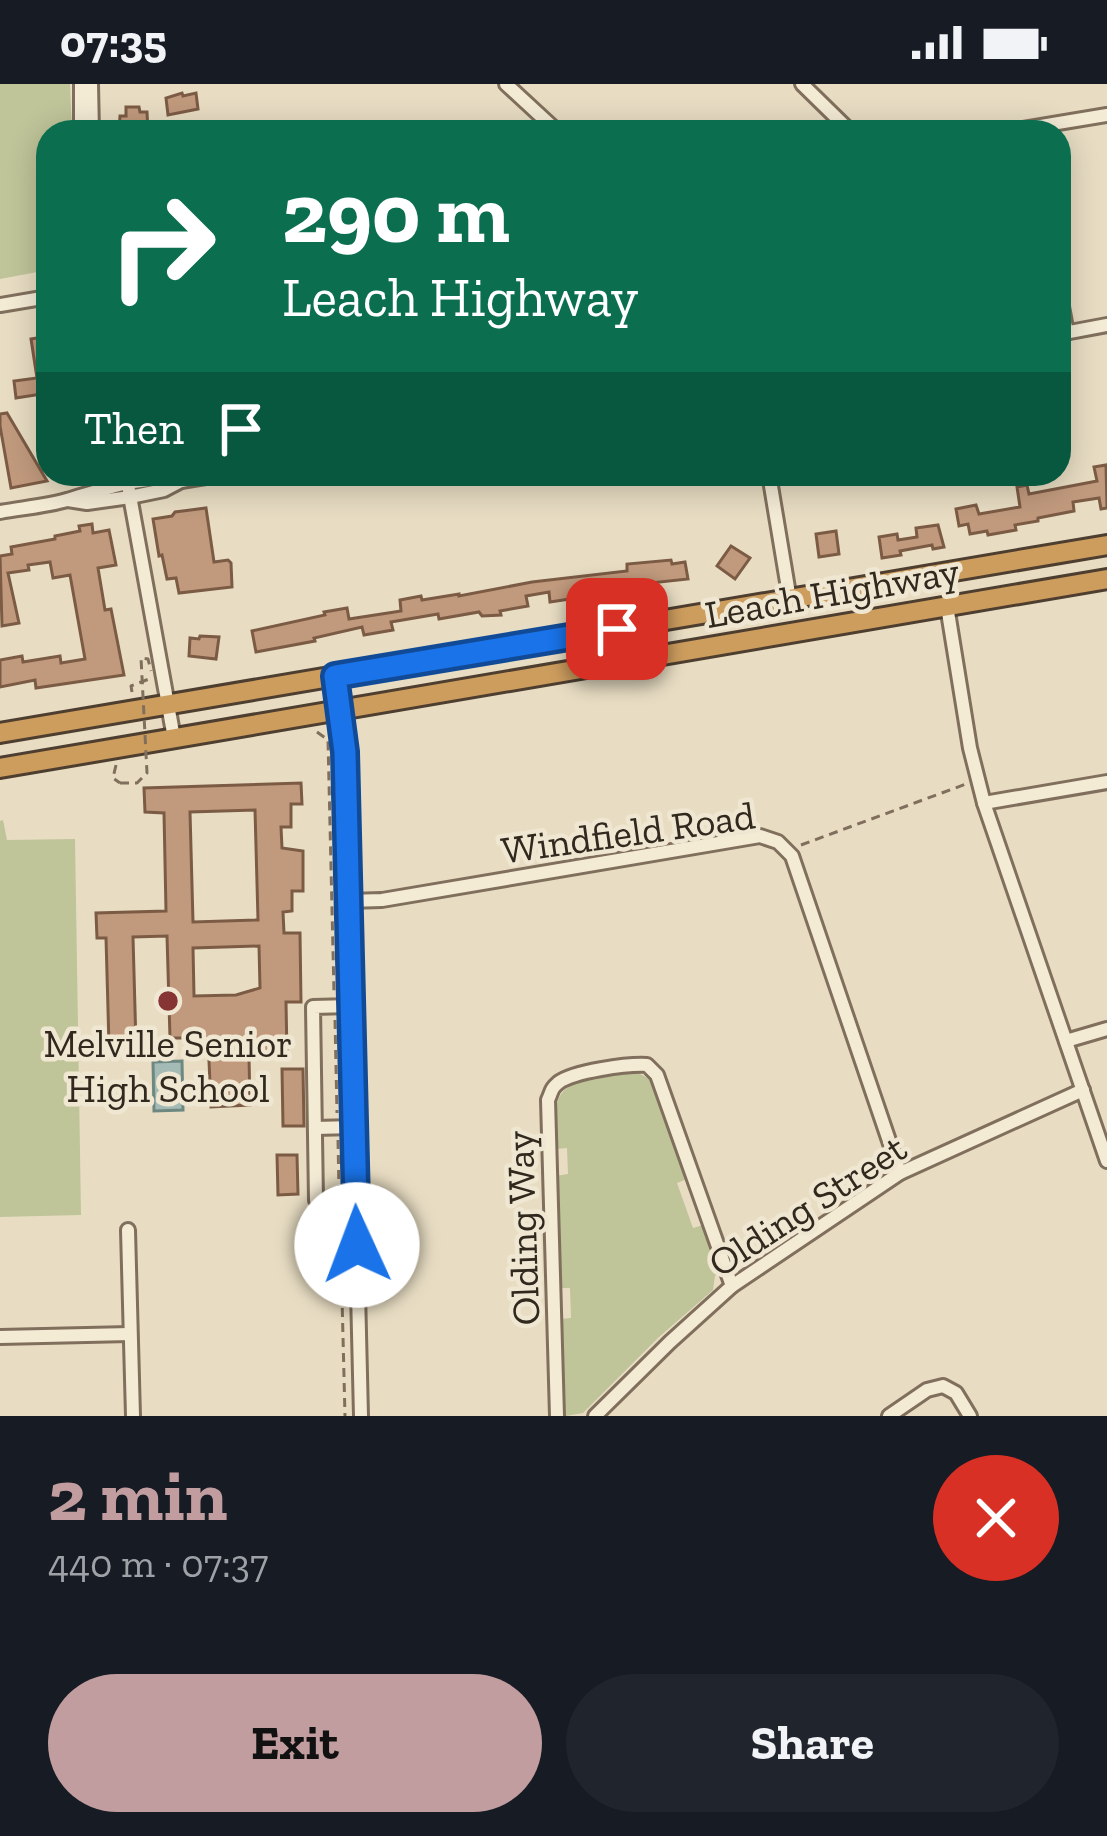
<!DOCTYPE html>
<meta charset="utf-8">
<style>
:root{--surface:#171b24;--page:#20242c;--text:#f1f3f6;--muted:#9ea1a6;--accent:#c19d9f}
body{margin:0;font-family:"Zilla Slab",serif;background:var(--page);color:var(--text);height:100vh;display:flex;flex-direction:column;font-size:45px;white-space:nowrap}
*{box-sizing:border-box;margin:0}
p{font-size:39px;color:var(--muted)}
.icon{flex:none;width:66px;height:66px;fill:none;stroke:currentColor;stroke-width:2;stroke-linecap:round;stroke-linejoin:round}
.map{position:relative;height:1332px;overflow:hidden}
.side{display:flex;flex-direction:column;background:var(--surface);flex:1}
.side>*{flex:none}
.top-card{position:absolute;left:36px;top:36px;width:1035px;height:366px;border-radius:36px;box-shadow:0 6px 30px #0003;background:#0b6e4f;color:#fff;overflow:hidden}
.pin{position:absolute;display:grid;place-items:center;width:102px;height:102px;color:#fff;margin:-51px;border-radius:24px;box-shadow:0 6px 18px #0006}
.me{position:absolute;width:132px;margin:-66px;rotate:358deg;stroke-linejoin:round;filter:drop-shadow(0 0 9px #0008)}
.turn{display:flex;align-items:center;gap:42px;height:252px;padding:0 48px;font-size:54px}
.turn .icon{width:156px;height:156px;stroke-width:2.5}
.turn b{display:block;font-size:84px;line-height:102px}
.then{display:flex;align-items:center;height:114px;padding:0 48px;background:#0003;gap:24px;font-size:45px}
.round{display:grid;place-items:center;flex:none;width:126px;height:126px;border-radius:63px;background:var(--page)}
.overview{display:flex;align-items:center;justify-content:space-between;height:204px;padding:0 48px}
h1{font-size:72px;font-weight:700;line-height:90px;color:var(--accent)}
.primary-button{display:flex;gap:24px;margin-top:auto;padding:24px 48px}
.primary-button a{flex:1;height:138px;border-radius:72px;background:var(--accent);color:#111;font-size:48px;font-weight:700;line-height:138px;text-align:center}
.primary-button a+a{background:var(--page);color:var(--text)}
.status{display:flex;justify-content:space-between;align-items:center;height:84px;padding:0 60px;background:var(--surface);direction:ltr}
.status svg{height:33px;fill:currentColor}
.map>svg:first-child{display:block}
.green{fill:#bfc499}
.water{fill:#a4bbb5;stroke:#6d8881;stroke-width:3}
.building{fill:#c19a7d;stroke:#7c5b45;stroke-width:3;fill-rule:evenodd}
.lines{fill:none;stroke-linecap:round;stroke-linejoin:round}
.minor-casing{stroke:#806f5c;stroke-width:18}
.highway-casing{stroke:#4e3e30;stroke-width:24}
.path{stroke:#806f5c;stroke-width:3;stroke-dasharray:9 6;stroke-linecap:butt}
.minor{stroke:#f4ebd5;stroke-width:12}
.highway{stroke:#cd9d5e;stroke-width:18}
.path-bridge{stroke:#806f5c;stroke-width:3;stroke-dasharray:9 6;stroke-linecap:butt}
.route-casing{stroke:#114b97;stroke-width:30}
.route{stroke:#1a73e8;stroke-width:21}
.poi-dot{fill:#873434;stroke:#f0e7d2;stroke-width:4.5}
.labels{text-anchor:middle;stroke-width:9;stroke-linejoin:round;paint-order:stroke}
.street-label{font-size:39px;fill:#31281e;stroke:#f0e7d2}
.poi-label{font-size:39px;fill:#31281e;stroke:#f0e7d2}
</style>
<div class="status"><b>07:35</b><svg viewBox="0 0 49 12"><path d="M0 12V9h3v3zM5 12V6h3v6zM10 12V3h3v9zM15 12V0h3v12zM26 1h20v11H26zM47 4h2v5h-2z"/></svg></div>
<div class="map">
<svg width="1107" height="1332" viewBox="0 0 1107 1332">
<rect width="100%" height="100%" fill="#e8ddc3"/>
<g class="green">
<polygon points="0,0 70,0 72,48 48,48 48,186 0,195"/>
<polygon points="3,736 7,756 75,755 81,1131 0,1133 0,737"/>
<path d="M636 988 650 995 655 1003 687 1095 677 1099 693 1144 703 1141 720 1189 715 1192 713 1206 659 1253 583 1329 566 1332 562 1320 561 1235 571 1234 570 1204H560L556 1092 568 1090 567 1064 556 1065C556 1050 552 1030 558 1016 568 990 613 990 636 988Z"/>
</g>
<polygon class="water" points="182,977 183,1026 154,1027 153,978"/>
<g class="building">
<polygon points="182,9 183,12 196,9 198,25 168,31 166,14"/>
<polygon points="126,23 139,23 140,28 147,28 148,48 119,48 120,32 126,32"/>
<polygon points="48,252 48,309 16,314 14,297 37,294 31,255"/>
<polygon points="7,329 47,397 11,404 0,342 0,330"/>
<polygon points="1106,381 1107,424 1101,425 1099,414 1073,418 1074,427 1038,434 1038,437 1015,441 1016,446 988,451 987,447 970,450 968,440 959,442 956,425 976,421 979,430 1020,423 1017,403 1027,401 1029,410 1097,397 1094,383"/>
<polygon points="206,424 214,478 228,476 231,479 232,503 179,509 176,494 167,495 162,471 159,472 153,435 172,432 175,428"/>
<polygon points="92,440 93,449 109,446 116,481 98,484 105,526 111,525 124,591 36,604 35,596 0,603 0,576 22,572 23,578 60,572 61,579 85,575 70,491 53,494 50,478 28,481 29,486 8,489 19,539 2,542 0,472 12,470 11,463 55,455 55,452 80,447 79,442"/>
<polygon points="938,441 944,463 933,465 932,461 900,467 901,471 882,474 879,453 897,450 898,456 917,453 916,444"/>
<polygon points="836,447 839,470 819,473 816,450"/>
<polygon points="731,462 750,474 735,495 717,482"/>
<polygon points="671,476 672,480 685,478 688,495 641,500 642,504 550,518 549,508 526,512 528,522 500,527 501,531 482,532 479,528 439,535 438,530 391,538 393,546 364,551 362,543 314,554 315,557 256,568 252,547 325,531 324,528 347,524 349,535 401,527 400,516 421,512 422,516 459,510 459,512 532,498 627,487 627,480"/>
<polygon points="200,552 219,553 216,575 189,572 190,554 199,555"/>
<path d="M301 699 302 720H291V743H281L282 764 303 767V807H292V827L283 828 284 849H300L301 918H286L287 971 249 973 250 1021 211 1023 208 954H170L167 852 133 853 136 961H109L106 854H97L96 829 166 827 164 729 145 728 144 704ZM255 726 258 836 193 838 190 728ZM259 862 260 904 236 911 194 912 193 864Z"/>
<polygon points="282,985 303,985 304,1042 283,1042"/>
<polygon points="277,1071 297,1071 298,1110 278,1111"/>
</g>
<g class="lines">
<g class="minor-casing">
<g id="minor">
<polyline points="81,0 81,48"/>
<polyline points="91,0 92,48"/>
<polyline points="506,0 558,48"/>
<polyline points="802,0 851,48"/>
<polyline points="1004,48 1107,31"/>
<polyline points="1059,207 1067,249"/>
<polyline points="0,221 48,213"/>
<polyline points="1059,250 1107,241"/>
<polyline points="126,390 174,654"/>
<polyline points="769,390 790,516"/>
<polyline points="68,416 87,419 130,413 164,406 181,397 224,390"/>
<path d="M0 428C22 424 46 422 67 416 105 405 140 391 181 397"/>
<polyline points="947,522 970,664 984,719 1107,1077"/>
<polyline points="335,593 345,668 361,1332"/>
<polyline points="984,719 1107,698"/>
<polyline points="348,817 382,816 760,752 778,758 792,772 900,1089"/>
<polyline points="351,922 313,923 316,1116 318,1119 356,1119"/>
<polyline points="1066,957 1107,945"/>
<polyline points="315,1044 354,1043"/>
<polyline points="128,1146 133,1332"/>
<polyline points="0,1253 130,1250"/>
<path d="M557 1332 548 1016C552 1007 551 1005 558 999 573 987 628 980 647 981L657 991 732 1202"/>
<polyline points="595,1332 670,1258 732,1202 900,1089 1083,1006"/>
<polyline points="889,1332 927,1306 943,1302 956,1309 970,1332"/>
</g>
</g>
<g class="highway-casing">
<g id="highway">
<polyline points="0,649 1107,461"/>
<polyline points="0,684 1107,495"/>
</g>
</g>
<g class="path">
<polyline points="132,608 131,602 149,595"/>
<polyline points="317,648 328,656 334,909"/>
<polyline points="116,681 113,694 120,699"/>
<polyline points="801,761 966,700"/>
<polyline points="335,936 337,1029"/>
<polyline points="338,1056 339,1107"/>
<polyline points="340,1134 345,1332"/>
</g>
<use href="#minor" class="minor"/>
<use href="#highway" class="highway"/>
<polyline class="path-bridge" points="120,699 137,699 147,689 141,574 148,575 151,587"/>
</g>
<g class="lines">
<g class="route-casing">
<polyline id="route" points="357,1161 345,668 335,592 617,545"/>
</g>
<use href="#route" class="route"/>
</g>
<circle class="poi-dot" cx="168" cy="917" r="12"/>
<g class="labels">
<g class="street-label">
<text transform="translate(832 508) rotate(-10)" y="14">Leach Highway</text>
<text transform="translate(628 748) rotate(-8)" y="14">Windfield Road</text>
<text transform="translate(807 1121) rotate(-33)" y="14">Olding Street</text>
<text transform="translate(522 1144) rotate(-92)" y="14">Olding Way</text>
</g>
<g class="poi-label">
<text x="168" y="973">Melville Senior<tspan x="168" dy="45">High School</tspan></text>
</g>
</g>
</svg>
<div class="pin" style="left:617px;top:545px;background:#d93025"><svg class="icon" aria-label="arrive" viewBox="0 0 24 24"><path d="M6 21V4h12l-3 4 3 4H6"/></svg></div>
<svg class="me" style="left:357px;top:1161px" viewBox="-20 -20 40 40"><circle r="19" fill="#fff"/><path d="M0-13L10 11 0 6-10 11z" fill="#1a73e8"/></svg>
<div class="top-card">
<div class="turn"><svg class="icon" aria-label="right" viewBox="0 0 24 24"><path d="M7 20v-9h11M14 6l5 5-5 5"/></svg><div><b>290 m</b>Leach Highway</div></div>
<div class="then">Then<svg class="icon" aria-label="arrive" viewBox="0 0 24 24"><path d="M6 21V4h12l-3 4 3 4H6"/></svg></div>
</div>
</div>
<section class="side">
<div class="overview"><div><h1>2 min</h1><p>440 m · 07:37</p></div><a class="round" style="background:#d93025;color:#fff"><svg class="icon" aria-label="close" viewBox="0 0 24 24"><path d="M6 6l12 12M18 6L6 18"/></svg></a></div>
<div class="primary-button"><a>Exit</a><a>Share</a></div>
</section>
